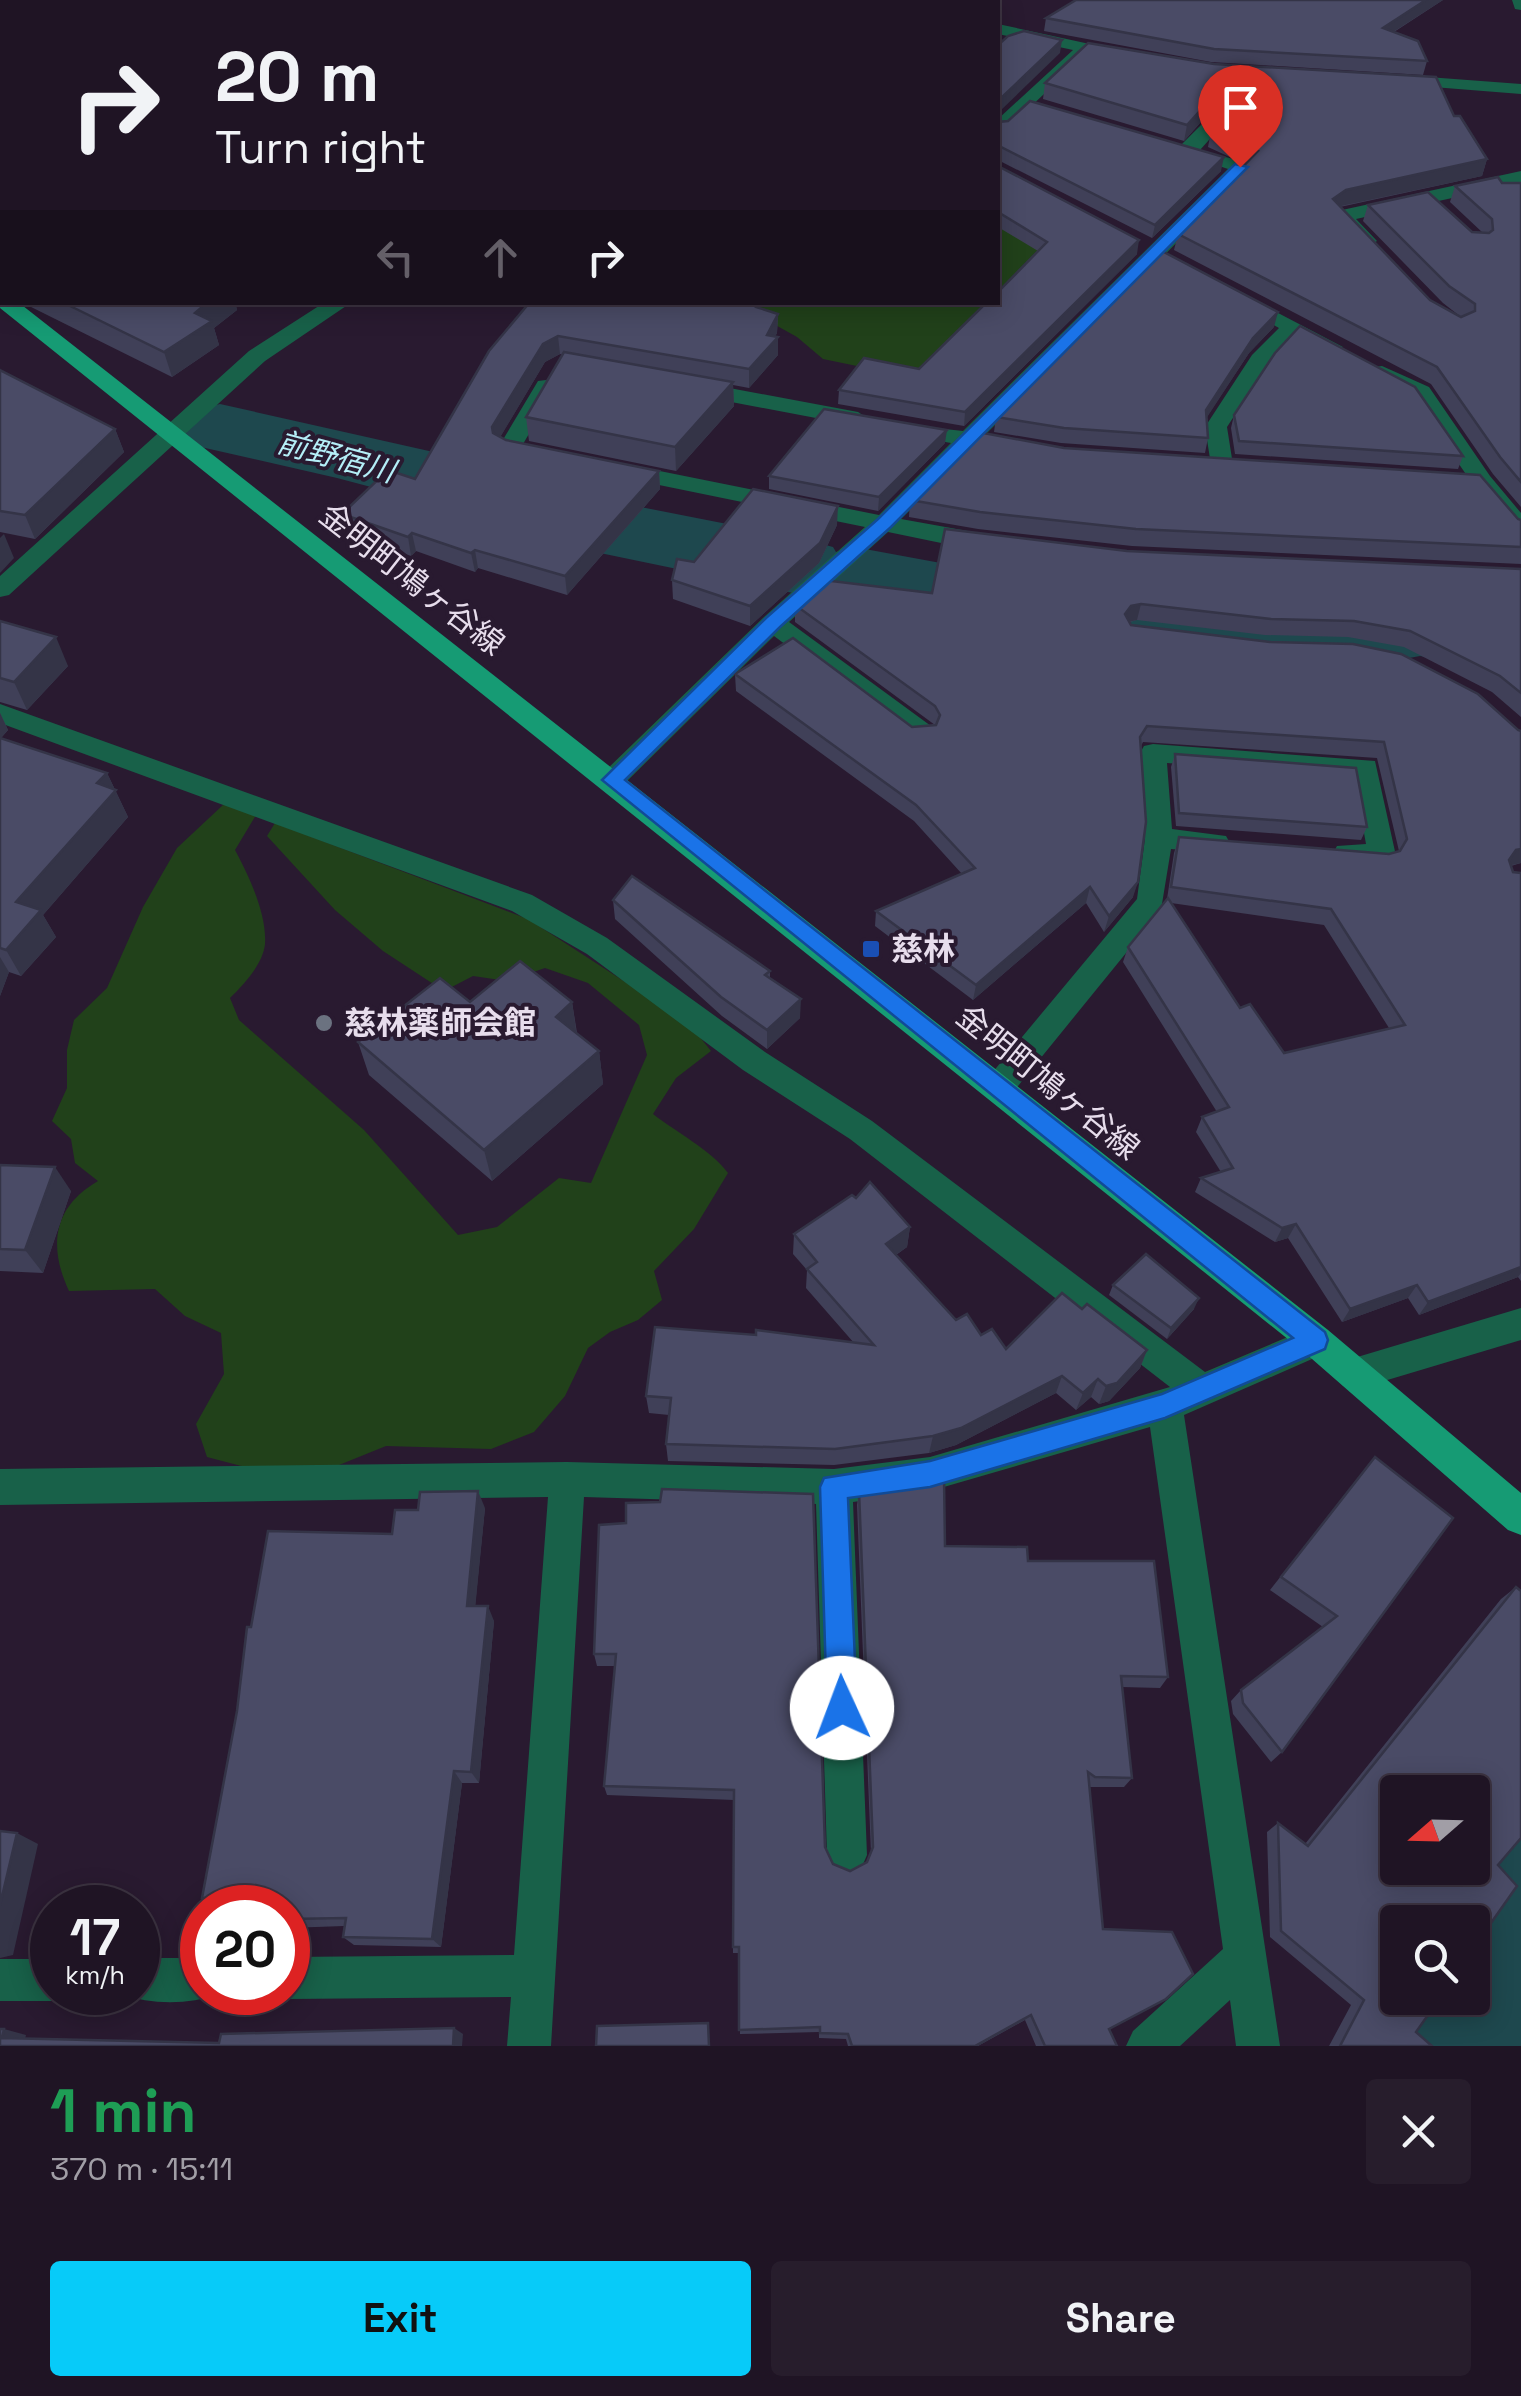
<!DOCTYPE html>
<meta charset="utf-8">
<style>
:root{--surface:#1f1424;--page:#271d2c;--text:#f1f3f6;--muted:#a19ea6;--line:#3c3341;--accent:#07cbf9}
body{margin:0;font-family:"Space Grotesk","Noto Sans JP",sans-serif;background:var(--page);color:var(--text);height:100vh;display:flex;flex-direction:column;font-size:38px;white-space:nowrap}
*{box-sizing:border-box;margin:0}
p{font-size:32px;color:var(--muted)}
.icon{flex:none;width:55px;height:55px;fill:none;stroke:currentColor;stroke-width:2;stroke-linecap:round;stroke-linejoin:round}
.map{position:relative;height:2046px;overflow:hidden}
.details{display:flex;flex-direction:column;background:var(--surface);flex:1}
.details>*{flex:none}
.guide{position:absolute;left:0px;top:0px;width:1000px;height:305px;box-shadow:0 5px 25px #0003,0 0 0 2px var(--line);background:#1f1424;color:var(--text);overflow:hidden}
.needle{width:65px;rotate:250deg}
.tools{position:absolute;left:1380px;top:1775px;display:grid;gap:20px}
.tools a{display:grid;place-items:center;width:110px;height:110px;border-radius:10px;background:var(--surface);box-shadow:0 5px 25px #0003,0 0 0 2px var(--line);font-size:50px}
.speed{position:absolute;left:30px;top:1885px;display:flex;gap:20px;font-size:50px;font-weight:700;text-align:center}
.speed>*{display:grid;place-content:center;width:130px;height:130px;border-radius:50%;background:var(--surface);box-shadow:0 5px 25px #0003,0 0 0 2px var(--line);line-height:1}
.speed small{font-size:25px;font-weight:400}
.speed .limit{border:15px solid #d22;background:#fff;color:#111}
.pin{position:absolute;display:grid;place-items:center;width:85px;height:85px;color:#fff;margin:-102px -42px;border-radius:50% 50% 50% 0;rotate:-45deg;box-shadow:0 0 10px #0007}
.pin .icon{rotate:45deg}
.me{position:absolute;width:110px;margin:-55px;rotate:358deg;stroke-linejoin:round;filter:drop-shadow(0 0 8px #0008)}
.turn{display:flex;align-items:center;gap:35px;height:210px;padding:0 50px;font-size:45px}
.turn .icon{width:130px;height:130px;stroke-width:2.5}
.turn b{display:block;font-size:70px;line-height:85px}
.lanes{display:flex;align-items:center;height:95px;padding:0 50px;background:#0003;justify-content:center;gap:50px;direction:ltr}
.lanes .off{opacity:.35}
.round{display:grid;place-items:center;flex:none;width:105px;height:105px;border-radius:10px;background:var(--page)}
.headline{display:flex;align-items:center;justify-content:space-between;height:170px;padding:0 50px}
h1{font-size:60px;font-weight:700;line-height:75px;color:#1e9e55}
.primary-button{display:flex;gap:20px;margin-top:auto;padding:20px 50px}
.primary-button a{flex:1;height:115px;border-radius:10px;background:var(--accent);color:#111;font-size:40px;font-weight:700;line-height:115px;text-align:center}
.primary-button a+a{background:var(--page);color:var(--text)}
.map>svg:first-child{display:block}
.green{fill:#21411a}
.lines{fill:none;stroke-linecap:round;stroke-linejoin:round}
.river{fill:#1e484e;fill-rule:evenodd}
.minor{fill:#186149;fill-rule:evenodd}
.major{fill:#169b74;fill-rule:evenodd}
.wall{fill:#404058;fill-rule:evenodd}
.shaded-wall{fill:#343447}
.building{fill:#4a4b66;stroke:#343447;stroke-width:2.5;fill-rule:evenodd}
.route{fill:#1a73e8;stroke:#114b97;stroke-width:2.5}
.transit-dot{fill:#1a4fb4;stroke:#291a30;stroke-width:4}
.worship-dot{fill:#6b7280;stroke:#291a30;stroke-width:4}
.labels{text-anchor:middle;stroke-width:8;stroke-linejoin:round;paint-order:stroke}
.far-water-label{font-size:30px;font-style:italic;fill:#b4eef7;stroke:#291a30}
.street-label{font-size:32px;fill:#e7ddec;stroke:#291a30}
.poi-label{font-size:32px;font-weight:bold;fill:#e7ddec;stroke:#291a30;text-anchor:start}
</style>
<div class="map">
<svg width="1521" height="2046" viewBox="0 0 1521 2046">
<rect width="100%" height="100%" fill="#291a30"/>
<g class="green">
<polygon points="998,224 1045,244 998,293"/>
<polygon points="736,303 988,303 915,378 823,359 797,337"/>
<path d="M223 805 238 806 256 815 235 850C249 876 267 914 265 944 263 964 244 984 230 998L239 1020 364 1130 458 1235 497 1227 559 1178 591 1183 647 1055 639 1025 588 983 545 968 507 981 473 976 444 991 383 951 335 910 267 836 275 823 528 919 639 991 699 1036 711 1051 676 1078 653 1114C676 1132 711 1150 728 1173L694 1229 654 1271 662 1300 638 1320 610 1332 588 1348 565 1396 534 1432 491 1449 386 1446 339 1465 249 1468 207 1457 196 1424 224 1374 221 1333 185 1316 155 1289 69 1291C48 1246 53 1207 98 1181L75 1163 71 1139 52 1121 67 1088V1050L74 1020 107 988 143 907 177 848Z"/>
</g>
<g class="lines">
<g class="river">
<polygon points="220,404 429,451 459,466 600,499 803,539 833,547 836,552 854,547 1066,586 1334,602 1382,603 1420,596 1521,611 1521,671 1420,656 1382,663 1334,662 1066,644 854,603 823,595 820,590 803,595 600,553 403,503 371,487 337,478 192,445 180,428 192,411"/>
<polygon points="1521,1823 1521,2046 1375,2046 1398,1992 1398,1998 1472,1998 1472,1922 1428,1922 1453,1868 1472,1868 1472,1843"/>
</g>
<g class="minor">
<polygon points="871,0 896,0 897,2 872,2"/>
<polygon points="1512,0 1521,0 1521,10 1515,9"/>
<polygon points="998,24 1122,51 1131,56 1122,61 1082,52 1081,59 1004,132 998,133 998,119 1073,50 998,34"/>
<polygon points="1401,75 1521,84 1521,94 1395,84 1395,76"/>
<polygon points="1233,98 1242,103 1200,150 1248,163 1248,171 985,435 1019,441 1022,446 1019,451 974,447 901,519 990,535 994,540 990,545 946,544 888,532 789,622 931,726 935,733 931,740 913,740 774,636 621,787 603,787 599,780 603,773 764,617 865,527 620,477 609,470 612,465 620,463 879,515 951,443 900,434 897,429 900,424 963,431 1228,169 1175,151 1227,99"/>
<polygon points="1521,171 1521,183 1356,219 1377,241 1367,247 1360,245 1332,216 1342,210"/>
<polygon points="1240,293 1343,347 1332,353 1294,336 1268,364 1227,427 1233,465 1222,472 1211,465 1205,427 1252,355 1279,328 1233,303 1230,299"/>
<polygon points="325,302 352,302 265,361 9,595 0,597 0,576 249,351"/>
<polygon points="1382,366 1429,387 1490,476 1521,513 1521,535 1513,533 1474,486 1413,397 1374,377 1371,372 1374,367"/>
<polygon points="546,380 557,386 523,444 548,449 551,454 540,461 501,453 498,448 538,381"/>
<polygon points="692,381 858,412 869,419 858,426 684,393 681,388 684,383"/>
<polygon points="0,704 532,895 607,938 765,1052 872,1121 1205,1372 1316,1325 1328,1330 1333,1341 1328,1352 1184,1415 1280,2046 1236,2046 1230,2000 1180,2046 1126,2046 1133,2031 1223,1949 1150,1427 930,1491 853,1502 867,1855 861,1869 847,1875 833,1869 827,1855 816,1504 584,1497 551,2046 507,2046 511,1997 288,1999 273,1993 288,1992 288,1957 514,1955 548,1497 0,1505 0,1469 567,1462 834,1469 930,1457 1170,1387 850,1139 743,1070 587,954 512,911 0,723"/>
<path d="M1153 744 1375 761 1396 856 1392 863C1375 869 1354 865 1337 860L1333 853 1337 846 1366 844 1354 777 1167 763 1172 829 1226 836 1230 843 1226 850 1216 853 1171 849 1161 910 1009 1097 998 1101 987 1097 983 1088 987 1079 1137 899 1145 838 1140 753 1144 746Z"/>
<polygon points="1521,1308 1521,1340 1354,1390 1342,1385 1337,1374 1342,1363 1354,1358"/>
<path d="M138 1958H202V1992L217 1994C191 2005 149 2005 123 1994L138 1992Z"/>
<polygon points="0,1959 52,1959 52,1992 67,1995 52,2001 0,2001"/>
</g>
<polygon class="major" points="2,296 2,302 18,302 1328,1330 1521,1493 1521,1535 1508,1530 1304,1352 0,308"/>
</g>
<g class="wall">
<polygon points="1443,0 1394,32 1427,61 1423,75 1211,62 1044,31 1046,18"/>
<polygon points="1088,43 1454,116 1487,159 1482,176 1340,207 1430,300 1461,317 1443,303 1363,221 1368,205 1472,232 1483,233 1450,202 1455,186 1521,183 1521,507 1493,474 1431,384 1174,250 1178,234 1245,164 1208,147 1211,131 1242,96 1224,96 1184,141 1043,99 1045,83"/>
<polygon points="998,122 1221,171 1152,238 998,160 998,166 1137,254 964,426 838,404 839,390 919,369 1038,251 998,227"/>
<polygon points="2,248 2,293 0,292 0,249"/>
<polygon points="21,302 235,302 237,310 214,328 219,345 172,377"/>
<polygon points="530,302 759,308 778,314 777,333 775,336 778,355 749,388 733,385 734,406 676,471 529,441 526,417 563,355 560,354 545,362 500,437 506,440 659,471 660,489 567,595 478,568 475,572 416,551 411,556 347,533 342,514 415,479"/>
<polygon points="1274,327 1249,353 1206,418 1208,438 1205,453 1061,443 994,432 996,417"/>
<polygon points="0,370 115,429 124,452 35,539 0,532"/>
<polygon points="1234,415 1463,456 1458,469 1235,454 1231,428"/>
<polygon points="945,443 878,511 769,489 769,476"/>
<polygon points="1064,448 1518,519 1521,520 1521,564 1132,546 978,529 909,517 910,500"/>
<polygon points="837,525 819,563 750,626 673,599 672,580 694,562"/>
<path d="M1127 551 1521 569V717L1492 692 1404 647 1348 637 1265 635 1137 620 1130 622 1131 625 1521 731V863L1511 866 1513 872 1521 873V1281L1518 1277 1419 1315 1408 1298 1342 1322 1288 1238 1275 1242 1195 1192 1201 1178 1221 1172 1196 1132 1202 1117 1217 1112 1123 962 1128 947 1167 899 1174 853 1179 837 1389 854 1399 851 1377 758 1143 742 1141 746 1133 897 1104 932 1086 903 973 1000 875 926 876 911 962 874 914 821 736 691 735 674 912 727 935 725 795 622V605L932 593ZM1171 903 1324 925 1389 1028 1284 1053 1240 1008Z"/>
<polygon points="0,621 68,666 27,710 0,702"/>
<polygon points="0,713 8,730 1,738 107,773 128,817 43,915 56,937 21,976 9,972 0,996"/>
<polygon points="1175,754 1367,827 1361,840 1176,826 1171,767"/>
<polygon points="613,900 770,971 770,978 800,1018 767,1049 722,1016 615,919"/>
<polygon points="470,1002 572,1002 577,1033 599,1051 603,1084 492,1181 369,1075 358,1042"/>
<polygon points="0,1165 71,1191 43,1273 0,1271"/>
<polygon points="910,1227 907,1247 896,1255 956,1320 1006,1349 1082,1309 1147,1350 1140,1368 1109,1401 1099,1404 1091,1397 1076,1410 1056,1393 956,1445 929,1453 834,1465 668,1461 666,1444 669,1415 649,1413 646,1396 854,1343 806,1288 807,1270 793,1254 794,1234"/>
<polygon points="1113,1285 1194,1309 1167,1339 1109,1295"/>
<polygon points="1375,1457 1453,1518 1282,1752 1271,1762 1233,1714 1231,1701 1241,1690 1323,1627 1270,1590"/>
<polygon points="859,1491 945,1546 1028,1561 1168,1677 1160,1688 1122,1687 1132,1778 1124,1787 1090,1787 1110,2029 1117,2046 1036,2046 1025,2020 978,2046 848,2046 846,2039 819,2038 819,2032 740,2034 739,1953 733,1953 733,1947 734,1800 607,1795 604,1786 615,1666 597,1666 594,1654 599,1525 825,1847 833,1864 850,1871 867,1862 871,1853 857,1505"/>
<polygon points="485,1508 475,1606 494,1621 479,1783 462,1783 441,1947 354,1945 343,1937 344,1926 288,1928 288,1908 216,1907 202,1898 237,1711 251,1627"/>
<polygon points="1516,1587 1498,1865 1416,2032 1432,2046 1329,2046 1351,2005 1270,1937 1267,1832 1278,1823 1305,1844 1501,1599"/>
</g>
<g class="shaded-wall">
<polygon points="1426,0 1443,0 1379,41 1383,28"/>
<polygon points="1062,40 1060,53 998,113 998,101"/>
<polygon points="1228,80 1224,96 1184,141 1187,125"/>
<polygon points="1224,157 1221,171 1152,238 1155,225"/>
<polygon points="1487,159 1482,176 1341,206 1328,216 1333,199 1346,190"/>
<polygon points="1139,240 1137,254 964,426 965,412"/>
<polygon points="208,302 235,302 237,310 214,328 219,345 172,377 164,352 195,313"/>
<polygon points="1278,312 1274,327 1249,353 1202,425 1206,410 1253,338"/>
<polygon points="778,314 777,333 771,345 778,337 778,355 749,388 749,369"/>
<polygon points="558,336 560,354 545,362 495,446 492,427 543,344"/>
<polygon points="733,382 734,406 676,471 675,447"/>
<polygon points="115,429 124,452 35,539 25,515"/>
<polygon points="947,430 945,443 878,511 879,497"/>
<polygon points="659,471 660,489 567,595 565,576"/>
<polygon points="838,506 837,525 819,563 750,626 750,606"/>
<polygon points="412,533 416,551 411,556 408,537"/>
<polygon points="4,534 14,558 0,573 0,538"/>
<polygon points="475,550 478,568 475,572 471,553"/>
<polygon points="1141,604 1137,620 1127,622 1125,614 1131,606"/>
<polygon points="56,637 68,666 27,710 14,682"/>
<polygon points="0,713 8,730 0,739"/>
<polygon points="107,773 128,817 43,915 56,937 21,976 6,950 16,902 97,783"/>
<polygon points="1521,849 1521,863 1507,866 1516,850"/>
<polygon points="1138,882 1133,897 1104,932 1109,916"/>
<polygon points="1090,887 1086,903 973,1000 976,985"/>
<polygon points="0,957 9,972 0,996"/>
<polygon points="801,999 800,1018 767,1049 767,1030"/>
<polygon points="572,1002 577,1036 556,1017"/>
<polygon points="599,1051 603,1084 492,1181 484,1150"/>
<polygon points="55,1167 71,1191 43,1273 25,1250"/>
<polygon points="1296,1224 1288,1238 1275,1242 1282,1228"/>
<polygon points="910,1227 907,1247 884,1263 886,1244"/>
<polygon points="1521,1267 1521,1273 1518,1277 1419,1315 1428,1302"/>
<polygon points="1417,1285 1408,1298 1342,1322 1350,1309"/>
<polygon points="1199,1298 1194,1309 1167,1339 1171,1328"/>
<polygon points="1147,1350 1140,1368 1109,1401 1099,1404 1106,1386"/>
<polygon points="1062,1376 1056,1393 956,1445 929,1453 933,1436"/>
<polygon points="1098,1379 1091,1397 1076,1410 1083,1393"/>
<polygon points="478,1491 485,1508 474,1620 467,1606"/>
<polygon points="488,1606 494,1621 479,1783 471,1772"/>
<polygon points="454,1771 462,1783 441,1947 432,1939"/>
<polygon points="17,1833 38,1844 13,1955 0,1958 0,1905"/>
<polygon points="1031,2015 978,2046 975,2046"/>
<polygon points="454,2028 463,2034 462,2046 453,2046"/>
<polygon points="4,2029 26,2035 24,2044 2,2038"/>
</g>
<g class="building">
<polygon points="286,0 492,0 490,2 287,2"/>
<polygon points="1076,0 1426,0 1383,28 1418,41 1427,61 1214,49 1046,18"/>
<polygon points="1024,31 1062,40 998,101 998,45 1008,36"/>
<polygon points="1088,43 1214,64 1436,77 1454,116 1460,116 1487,159 1346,190 1333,199 1430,300 1461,317 1475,311 1475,304 1449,286 1368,205 1428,192 1472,232 1489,233 1493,230 1492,219 1455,186 1498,177 1502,183 1521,183 1521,482 1500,457 1437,367 1178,234 1258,151 1211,131 1245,94 1245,80 1228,80 1187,125 1045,83"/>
<polygon points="1030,101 1224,157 1155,225 999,146 998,166 1139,240 965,412 839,390 864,358 919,369 987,302 998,302 998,292 1047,242 998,212 998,122 1008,121"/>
<polygon points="2,248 2,274 0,272 0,249"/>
<polygon points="1162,251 1278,312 1253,338 1206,410 1208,438 1064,428 996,417"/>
<polygon points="62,302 208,302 195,313 212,321 164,352"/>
<polygon points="530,302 758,302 756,307 778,314 767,335 778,337 749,369 558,336 543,344 492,427 493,433 506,440 659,471 565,576 475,550 471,553 412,533 408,537 342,514 388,470 415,479 489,351"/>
<polygon points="1300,326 1415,387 1463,456 1239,441 1234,415 1275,353"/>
<polygon points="564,352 733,382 675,447 526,417"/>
<polygon points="0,370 115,429 25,515 0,511"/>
<polygon points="824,409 947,430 879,497 769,476"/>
<polygon points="978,432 1064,448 1480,475 1518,519 1521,520 1521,547 1136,529 980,512 910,500"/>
<polygon points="753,489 838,506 820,543 750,606 672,580 677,559 694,562"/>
<polygon points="945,529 1127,551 1521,569 1521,693 1500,676 1410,631 1354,621 1271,619 1141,604 1131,606 1125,614 1131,625 1270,642 1353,644 1401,654 1478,694 1518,730 1521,731 1521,849 1516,850 1509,860 1513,872 1521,873 1521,1267 1428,1302 1417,1285 1350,1309 1296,1224 1282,1228 1201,1178 1233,1168 1202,1117 1229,1107 1128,947 1168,898 1240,1008 1250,1004 1284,1053 1405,1025 1331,909 1171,887 1179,837 1389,854 1400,851 1407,839 1384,742 1147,726 1140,737 1146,822 1138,882 1109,916 1090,887 976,985 876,911 975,868 916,805 735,674 793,638 912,727 936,725 940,715 935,706 795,605 823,580 932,593"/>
<polygon points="0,621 56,637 14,682 0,678"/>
<polygon points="0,738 107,773 97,783 116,790 16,902 41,910 6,950 0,948"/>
<polygon points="1175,754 1356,768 1367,827 1179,813"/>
<polygon points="632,876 770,971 765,975 801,999 767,1030 721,997 613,900"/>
<polygon points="520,961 572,1002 556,1017 599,1051 484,1150 358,1042 440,978 470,1002"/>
<polygon points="0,1165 55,1167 25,1250 0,1249"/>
<polygon points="870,1182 910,1227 886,1244 956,1320 967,1314 981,1335 992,1329 1006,1349 1062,1293 1082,1309 1087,1304 1147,1350 1117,1383 1106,1386 1098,1379 1083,1393 1062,1376 961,1428 933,1436 835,1449 666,1444 671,1398 646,1396 655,1327 756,1335 756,1330 874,1345 807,1269 817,1262 794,1234 852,1195 856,1198"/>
<polygon points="1146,1254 1199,1298 1171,1328 1113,1285"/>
<polygon points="1375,1457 1453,1518 1282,1752 1243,1703 1241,1690 1337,1616 1281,1577"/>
<polygon points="944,1478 945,1546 1027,1547 1028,1561 1154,1561 1168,1677 1121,1676 1132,1778 1095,1777 1088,1772 1103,1929 1172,1932 1193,1974 1166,1999 1109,2029 1117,2046 1045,2046 1031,2015 975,2046 852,2046 848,2034 820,2033 820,2027 739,2030 739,1947 733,1947 734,1790 604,1786 616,1654 594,1654 599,1525 626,1523 626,1503 660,1502 662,1489 813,1494 825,1847 833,1864 850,1871 867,1862 873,1847 859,1491"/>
<polygon points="478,1491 467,1606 488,1606 471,1772 454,1771 432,1939 343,1937 346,1918 288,1919 288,1908 215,1908 216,1898 202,1898 237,1711 247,1627 251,1627 268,1531 392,1534 395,1510 418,1510 420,1492"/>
<path d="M1516 1587 1521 1591V1838L1498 1865 1517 1886 1472 1950V1922H1398V1998H1440L1416 2032 1432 2046H1340L1364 2000 1281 1931 1278 1823 1308 1846ZM1398 1792H1472V1868H1398Z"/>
<polygon points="0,1831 17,1833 0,1905"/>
<polygon points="708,2023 709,2046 596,2046 597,2026"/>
<polygon points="454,2028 453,2046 0,2046 0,2029 4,2029 2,2038 219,2043 221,2034"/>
</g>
<polygon class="route" points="1235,164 1248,167 891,527 780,627 625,780 1325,1332 1328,1340 1325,1349 1165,1418 930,1487 848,1498 857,1708 852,1718 842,1723 831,1718 827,1708 820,1487 824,1478 930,1461 1162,1394 1293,1338 602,780 766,618 878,519"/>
<rect class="transit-dot" x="861" y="939" width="20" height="20" rx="5"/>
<circle class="worship-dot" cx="324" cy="1023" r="10"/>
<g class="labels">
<g class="far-water-label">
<text transform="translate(336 457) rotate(15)" y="10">前野宿川</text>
</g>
<g class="street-label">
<text transform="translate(412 579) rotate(38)" y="11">金明町鳩ヶ谷線</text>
<text transform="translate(1048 1082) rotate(39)" y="11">金明町鳩ヶ谷線</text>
</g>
<g class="poi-label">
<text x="891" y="960">慈林</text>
<text x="344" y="1034">慈林薬師会館</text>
</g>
</g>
</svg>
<div class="tools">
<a><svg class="needle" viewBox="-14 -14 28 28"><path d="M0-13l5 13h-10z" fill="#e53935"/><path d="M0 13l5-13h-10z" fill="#a19ea6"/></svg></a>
<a><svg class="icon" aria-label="search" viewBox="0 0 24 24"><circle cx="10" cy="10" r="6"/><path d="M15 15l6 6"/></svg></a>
</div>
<div class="speed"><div>17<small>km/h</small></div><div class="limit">20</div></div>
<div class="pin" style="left:1240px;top:167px;background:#d93025"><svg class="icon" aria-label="arrive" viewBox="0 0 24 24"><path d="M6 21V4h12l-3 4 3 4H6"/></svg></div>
<svg class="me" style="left:842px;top:1708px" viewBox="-20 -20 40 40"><circle r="19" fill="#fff"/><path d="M0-13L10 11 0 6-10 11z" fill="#1a73e8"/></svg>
<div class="guide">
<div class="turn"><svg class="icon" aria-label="right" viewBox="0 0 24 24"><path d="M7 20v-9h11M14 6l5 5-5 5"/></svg><div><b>20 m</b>Turn right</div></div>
<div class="lanes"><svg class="icon off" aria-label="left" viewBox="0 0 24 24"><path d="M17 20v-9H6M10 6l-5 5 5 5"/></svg><svg class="icon off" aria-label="ahead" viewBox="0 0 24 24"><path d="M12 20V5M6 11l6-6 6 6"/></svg><svg class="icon" aria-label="right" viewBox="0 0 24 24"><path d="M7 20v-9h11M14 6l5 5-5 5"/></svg></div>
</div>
</div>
<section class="details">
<div class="headline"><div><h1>1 min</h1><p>370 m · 15:11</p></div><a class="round"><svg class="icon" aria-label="close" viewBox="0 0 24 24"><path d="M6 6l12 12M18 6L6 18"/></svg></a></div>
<div class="primary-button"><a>Exit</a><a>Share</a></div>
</section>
